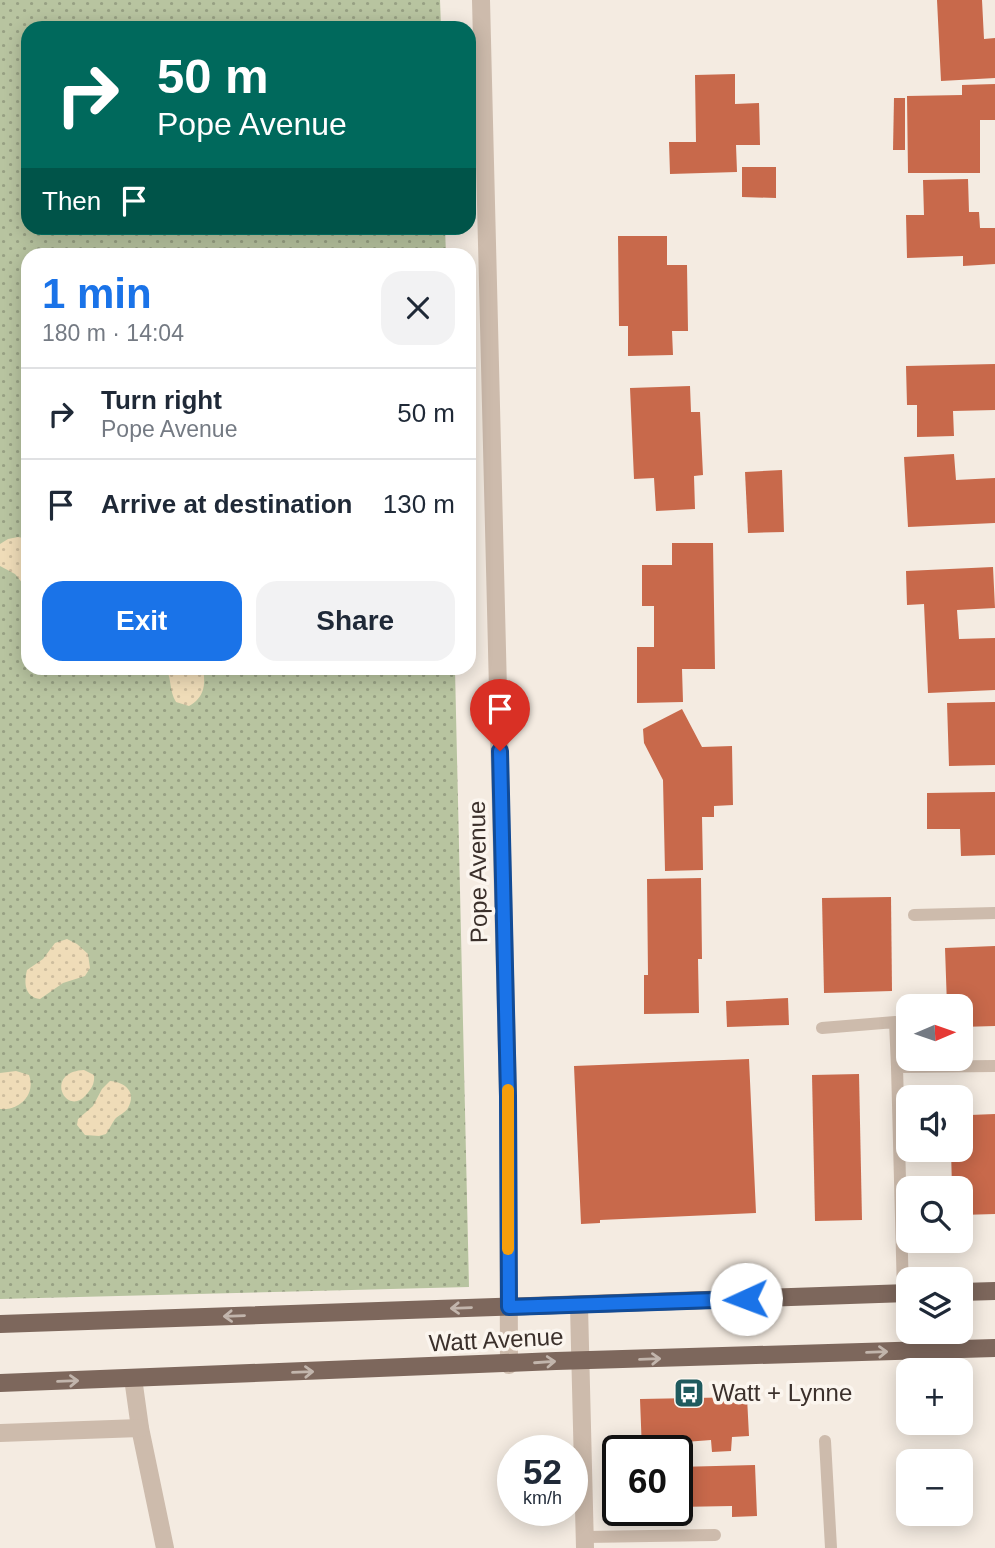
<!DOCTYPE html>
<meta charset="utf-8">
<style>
:root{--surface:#fff;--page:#f2f2f3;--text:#1f2937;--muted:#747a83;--line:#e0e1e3;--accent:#1a73e8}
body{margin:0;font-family:Helvetica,sans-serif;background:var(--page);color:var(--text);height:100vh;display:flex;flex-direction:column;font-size:26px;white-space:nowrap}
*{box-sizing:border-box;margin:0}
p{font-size:23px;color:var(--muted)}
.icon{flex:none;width:38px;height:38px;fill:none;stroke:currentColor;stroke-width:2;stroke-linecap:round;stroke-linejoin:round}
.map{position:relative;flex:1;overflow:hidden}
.sheet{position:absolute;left:21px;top:248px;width:455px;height:427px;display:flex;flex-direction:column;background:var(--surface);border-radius:21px;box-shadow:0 4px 18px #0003}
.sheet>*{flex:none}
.guide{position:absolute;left:21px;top:21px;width:455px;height:214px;border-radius:21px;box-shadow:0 4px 18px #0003;background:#00695c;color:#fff;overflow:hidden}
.needle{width:46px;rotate:88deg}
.tools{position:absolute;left:896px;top:994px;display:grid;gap:14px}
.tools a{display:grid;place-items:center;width:77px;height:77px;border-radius:14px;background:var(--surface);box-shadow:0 4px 18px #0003;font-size:35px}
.speed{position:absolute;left:497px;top:1435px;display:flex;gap:14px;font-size:35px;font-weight:700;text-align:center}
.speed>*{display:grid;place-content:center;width:91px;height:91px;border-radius:50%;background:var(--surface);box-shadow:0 4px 18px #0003;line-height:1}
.speed small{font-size:18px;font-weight:400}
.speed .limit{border:4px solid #111;border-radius:10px;background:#fff;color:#111}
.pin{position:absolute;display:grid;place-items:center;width:60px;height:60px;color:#fff;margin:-72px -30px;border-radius:50% 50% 50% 0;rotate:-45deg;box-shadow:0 0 7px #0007}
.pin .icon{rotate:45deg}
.me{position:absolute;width:77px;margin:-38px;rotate:268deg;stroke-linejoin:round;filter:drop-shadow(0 0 5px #0008)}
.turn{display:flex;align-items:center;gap:24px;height:147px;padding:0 21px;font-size:32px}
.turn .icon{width:91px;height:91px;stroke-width:2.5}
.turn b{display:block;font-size:49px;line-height:60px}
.then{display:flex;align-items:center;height:66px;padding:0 21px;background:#0003;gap:14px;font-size:26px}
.round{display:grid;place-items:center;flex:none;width:74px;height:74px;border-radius:21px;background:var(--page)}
.overview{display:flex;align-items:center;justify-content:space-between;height:119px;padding:0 21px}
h1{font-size:42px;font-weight:700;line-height:52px;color:var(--accent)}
.button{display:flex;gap:14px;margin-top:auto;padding:14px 21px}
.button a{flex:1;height:80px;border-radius:21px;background:var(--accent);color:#fff;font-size:28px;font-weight:700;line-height:80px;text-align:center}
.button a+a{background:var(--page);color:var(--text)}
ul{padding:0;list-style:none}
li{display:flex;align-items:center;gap:21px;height:91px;padding:0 21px;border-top:2px solid var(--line)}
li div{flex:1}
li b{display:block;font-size:26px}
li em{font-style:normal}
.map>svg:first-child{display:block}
.grass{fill:url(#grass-dots)}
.sand{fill:url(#sand-dots)}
.building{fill:#c8694b}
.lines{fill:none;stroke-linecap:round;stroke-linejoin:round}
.service{stroke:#cdbbac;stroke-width:12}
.minor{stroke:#cdbbac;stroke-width:18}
.primary{stroke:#7d675c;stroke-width:18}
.oneway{stroke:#c2b5ac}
.route-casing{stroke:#114b97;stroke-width:18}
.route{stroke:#1a73e8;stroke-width:12}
.slow{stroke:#f59e0b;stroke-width:12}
.labels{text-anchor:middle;stroke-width:7;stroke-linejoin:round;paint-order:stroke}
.street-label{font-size:24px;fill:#3b302b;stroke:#fbf5ee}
.poi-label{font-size:24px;fill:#3b302b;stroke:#fbf5ee;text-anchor:start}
</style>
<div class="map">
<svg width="995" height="1548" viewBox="0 0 995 1548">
<defs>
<pattern id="grass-dots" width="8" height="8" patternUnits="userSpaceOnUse" patternTransform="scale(1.75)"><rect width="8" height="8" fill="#b8c4a0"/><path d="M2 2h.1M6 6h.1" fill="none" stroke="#97a083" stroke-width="1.8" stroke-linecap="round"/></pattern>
<pattern id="sand-dots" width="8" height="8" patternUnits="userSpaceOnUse" patternTransform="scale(1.75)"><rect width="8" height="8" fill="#efdcb8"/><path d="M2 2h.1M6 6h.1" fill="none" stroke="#cebd9e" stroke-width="1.8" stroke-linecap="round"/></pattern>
</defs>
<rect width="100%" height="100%" fill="#f4ebe1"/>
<polygon class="grass" points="0,0 440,0 441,28 28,28 28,228 445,228 446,255 28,256 28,668 455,669 469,1287 0,1299"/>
<g class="sand">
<polygon points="18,537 28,539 28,590 15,574 0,566 0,544 8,539"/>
<path d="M166 669H203C206 685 204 698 189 706L176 702C169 691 172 679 166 669Z"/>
<path d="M67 939 77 944 88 954 90 968 85 976 63 983 40 999C24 997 24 982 27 970L43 959 55 943Z"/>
<path d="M84 1070 94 1075C95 1084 91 1089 86 1095 66 1118 43 1072 84 1070Z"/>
<path d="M16 1071 29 1075C36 1094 20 1111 0 1109V1073Z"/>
<path d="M110 1081C125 1082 137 1092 128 1108 125 1113 119 1115 115 1119 112 1123 109 1130 106 1134L99 1136 85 1135 77 1125 78 1119 93 1106 102 1089Z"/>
</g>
<g class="building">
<polygon points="937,0 982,0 984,39 995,38 995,78 941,81"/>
<polygon points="735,74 735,104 759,103 760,145 736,145 737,172 670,174 669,142 696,142 695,75"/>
<polygon points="995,84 995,120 980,120 980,173 908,173 907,96 962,95 962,85"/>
<polygon points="894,98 905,98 905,150 893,150"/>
<polygon points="742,167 776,167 776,198 742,197"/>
<polygon points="968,179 969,212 979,212 980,228 995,228 995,264 963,266 963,256 907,258 906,215 924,215 923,180"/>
<polygon points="618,236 667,236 667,265 687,265 688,331 672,331 673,355 628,356 628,326 619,326"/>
<polygon points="995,364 995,410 953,411 954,436 917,437 917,405 907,405 906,366"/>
<polygon points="690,386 691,412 700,412 703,475 694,476 695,509 656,511 654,478 634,479 630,388"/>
<polygon points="954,454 956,480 995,478 995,523 908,527 904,457"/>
<polygon points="782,470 784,532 748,533 745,472"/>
<polygon points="672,543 713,543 715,669 682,669 683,702 637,703 637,647 654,647 654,606 642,606 642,565 672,565"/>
<polygon points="993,567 995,608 957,610 959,639 995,638 995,690 928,693 924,604 907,605 906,571"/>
<polygon points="995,702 995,765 949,766 947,703"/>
<polygon points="682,709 702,747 732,746 733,805 714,806 714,817 702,817 703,870 665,871 663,780 644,743 643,729"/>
<polygon points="995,792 995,855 961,856 960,829 927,829 927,793"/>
<polygon points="701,878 702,959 698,959 699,1013 644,1014 644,975 648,975 647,879"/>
<polygon points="891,897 892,991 824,993 822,898"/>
<polygon points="995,946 995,1026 961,1027 961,1006 947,1006 945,948"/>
<polygon points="788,998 789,1025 727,1027 726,1001"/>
<polygon points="749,1059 756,1213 600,1220 600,1223 581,1224 574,1066"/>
<polygon points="859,1074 862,1220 815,1221 812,1075"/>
<polygon points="961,1106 969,1106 970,1115 995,1114 995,1214 961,1215 961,1188 952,1188 951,1150 961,1150"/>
<polygon points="747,1397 749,1436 732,1437 731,1451 712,1452 711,1440 685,1442 684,1457 677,1457 677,1451 642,1451 640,1399"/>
<polygon points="755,1465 757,1516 732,1517 732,1506 677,1507 677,1467"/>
</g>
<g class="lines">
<g class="service">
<polyline points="914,915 995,913"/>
<polyline points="822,1028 895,1022 897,1067"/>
<polyline points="903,1293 897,1067 995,1066"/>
<polyline points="825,1441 831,1548"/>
<polyline points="585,1537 715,1535"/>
</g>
<g class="minor">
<polyline points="481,0 508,1096 509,1365"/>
<polyline points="579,1306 585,1548"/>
<polyline points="133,1378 140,1428 165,1548"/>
<polyline points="0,1433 140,1428"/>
</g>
<g class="primary">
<polyline points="961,1292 995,1291"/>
<polyline points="0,1324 908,1293"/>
<polyline points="0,1383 556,1361 995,1348"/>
</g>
</g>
<defs><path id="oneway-shaft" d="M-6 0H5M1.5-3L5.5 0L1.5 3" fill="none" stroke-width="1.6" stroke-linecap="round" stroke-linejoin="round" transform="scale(1.75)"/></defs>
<g class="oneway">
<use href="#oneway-shaft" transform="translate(461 1308) rotate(178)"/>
<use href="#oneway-shaft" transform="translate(234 1316) rotate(178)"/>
<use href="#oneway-shaft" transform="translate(877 1352) rotate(-2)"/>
<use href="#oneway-shaft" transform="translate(650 1359) rotate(-2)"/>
<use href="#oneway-shaft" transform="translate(545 1362) rotate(-4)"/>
<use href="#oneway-shaft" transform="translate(303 1372) rotate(-2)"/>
<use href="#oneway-shaft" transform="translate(68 1381) rotate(-2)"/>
</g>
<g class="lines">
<g class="route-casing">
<polyline id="route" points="500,751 508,1096 509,1307 746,1299"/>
</g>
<use href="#route" class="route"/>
<polyline class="slow" points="508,1249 508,1090"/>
</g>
<defs>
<g id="bus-square" transform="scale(1.575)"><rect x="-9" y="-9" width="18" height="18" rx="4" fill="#1f5a5e" stroke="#fbf5ee"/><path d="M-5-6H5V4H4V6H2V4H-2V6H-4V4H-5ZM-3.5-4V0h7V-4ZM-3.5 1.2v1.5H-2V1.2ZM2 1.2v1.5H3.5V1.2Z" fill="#fff"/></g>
</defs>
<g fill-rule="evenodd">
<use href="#bus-square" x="689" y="1393"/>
</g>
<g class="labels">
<g class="street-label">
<text transform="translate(478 872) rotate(-91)" y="8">Pope Avenue</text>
<text transform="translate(496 1340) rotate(-3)" y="8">Watt Avenue</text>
</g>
<g class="poi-label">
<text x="712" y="1401">Watt + Lynne</text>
</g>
</g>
</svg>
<div class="tools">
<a><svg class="needle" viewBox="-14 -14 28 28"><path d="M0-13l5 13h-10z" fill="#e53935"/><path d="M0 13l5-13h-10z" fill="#747a83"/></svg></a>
<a><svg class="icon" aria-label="sound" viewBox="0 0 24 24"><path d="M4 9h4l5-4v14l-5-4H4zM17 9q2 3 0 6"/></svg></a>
<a><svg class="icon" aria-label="search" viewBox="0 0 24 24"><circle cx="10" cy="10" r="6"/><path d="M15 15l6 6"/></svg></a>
<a><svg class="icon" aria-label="layers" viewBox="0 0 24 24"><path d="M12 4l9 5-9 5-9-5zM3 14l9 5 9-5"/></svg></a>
<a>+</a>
<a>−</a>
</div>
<div class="speed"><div>52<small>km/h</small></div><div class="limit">60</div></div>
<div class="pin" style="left:500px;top:751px;background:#d93025"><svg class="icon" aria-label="arrive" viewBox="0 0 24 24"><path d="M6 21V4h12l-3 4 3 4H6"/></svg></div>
<svg class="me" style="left:746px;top:1299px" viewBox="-20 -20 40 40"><circle r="19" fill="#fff"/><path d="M0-13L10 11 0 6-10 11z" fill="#1a73e8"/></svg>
<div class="guide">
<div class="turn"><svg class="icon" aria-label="right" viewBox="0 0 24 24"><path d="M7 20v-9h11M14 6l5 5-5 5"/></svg><div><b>50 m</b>Pope Avenue</div></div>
<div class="then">Then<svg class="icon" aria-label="arrive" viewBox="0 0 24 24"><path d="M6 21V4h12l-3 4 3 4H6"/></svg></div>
</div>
<section class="sheet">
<div class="overview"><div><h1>1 min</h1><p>180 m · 14:04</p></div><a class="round"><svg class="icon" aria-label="close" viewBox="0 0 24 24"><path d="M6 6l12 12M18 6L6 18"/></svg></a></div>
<ul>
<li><svg class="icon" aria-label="right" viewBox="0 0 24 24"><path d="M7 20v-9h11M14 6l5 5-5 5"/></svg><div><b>Turn right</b><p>Pope Avenue</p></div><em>50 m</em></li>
<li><svg class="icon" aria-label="arrive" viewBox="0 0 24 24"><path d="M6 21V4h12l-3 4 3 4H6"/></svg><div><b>Arrive at destination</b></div><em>130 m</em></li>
</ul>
<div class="button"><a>Exit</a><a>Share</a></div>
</section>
</div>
